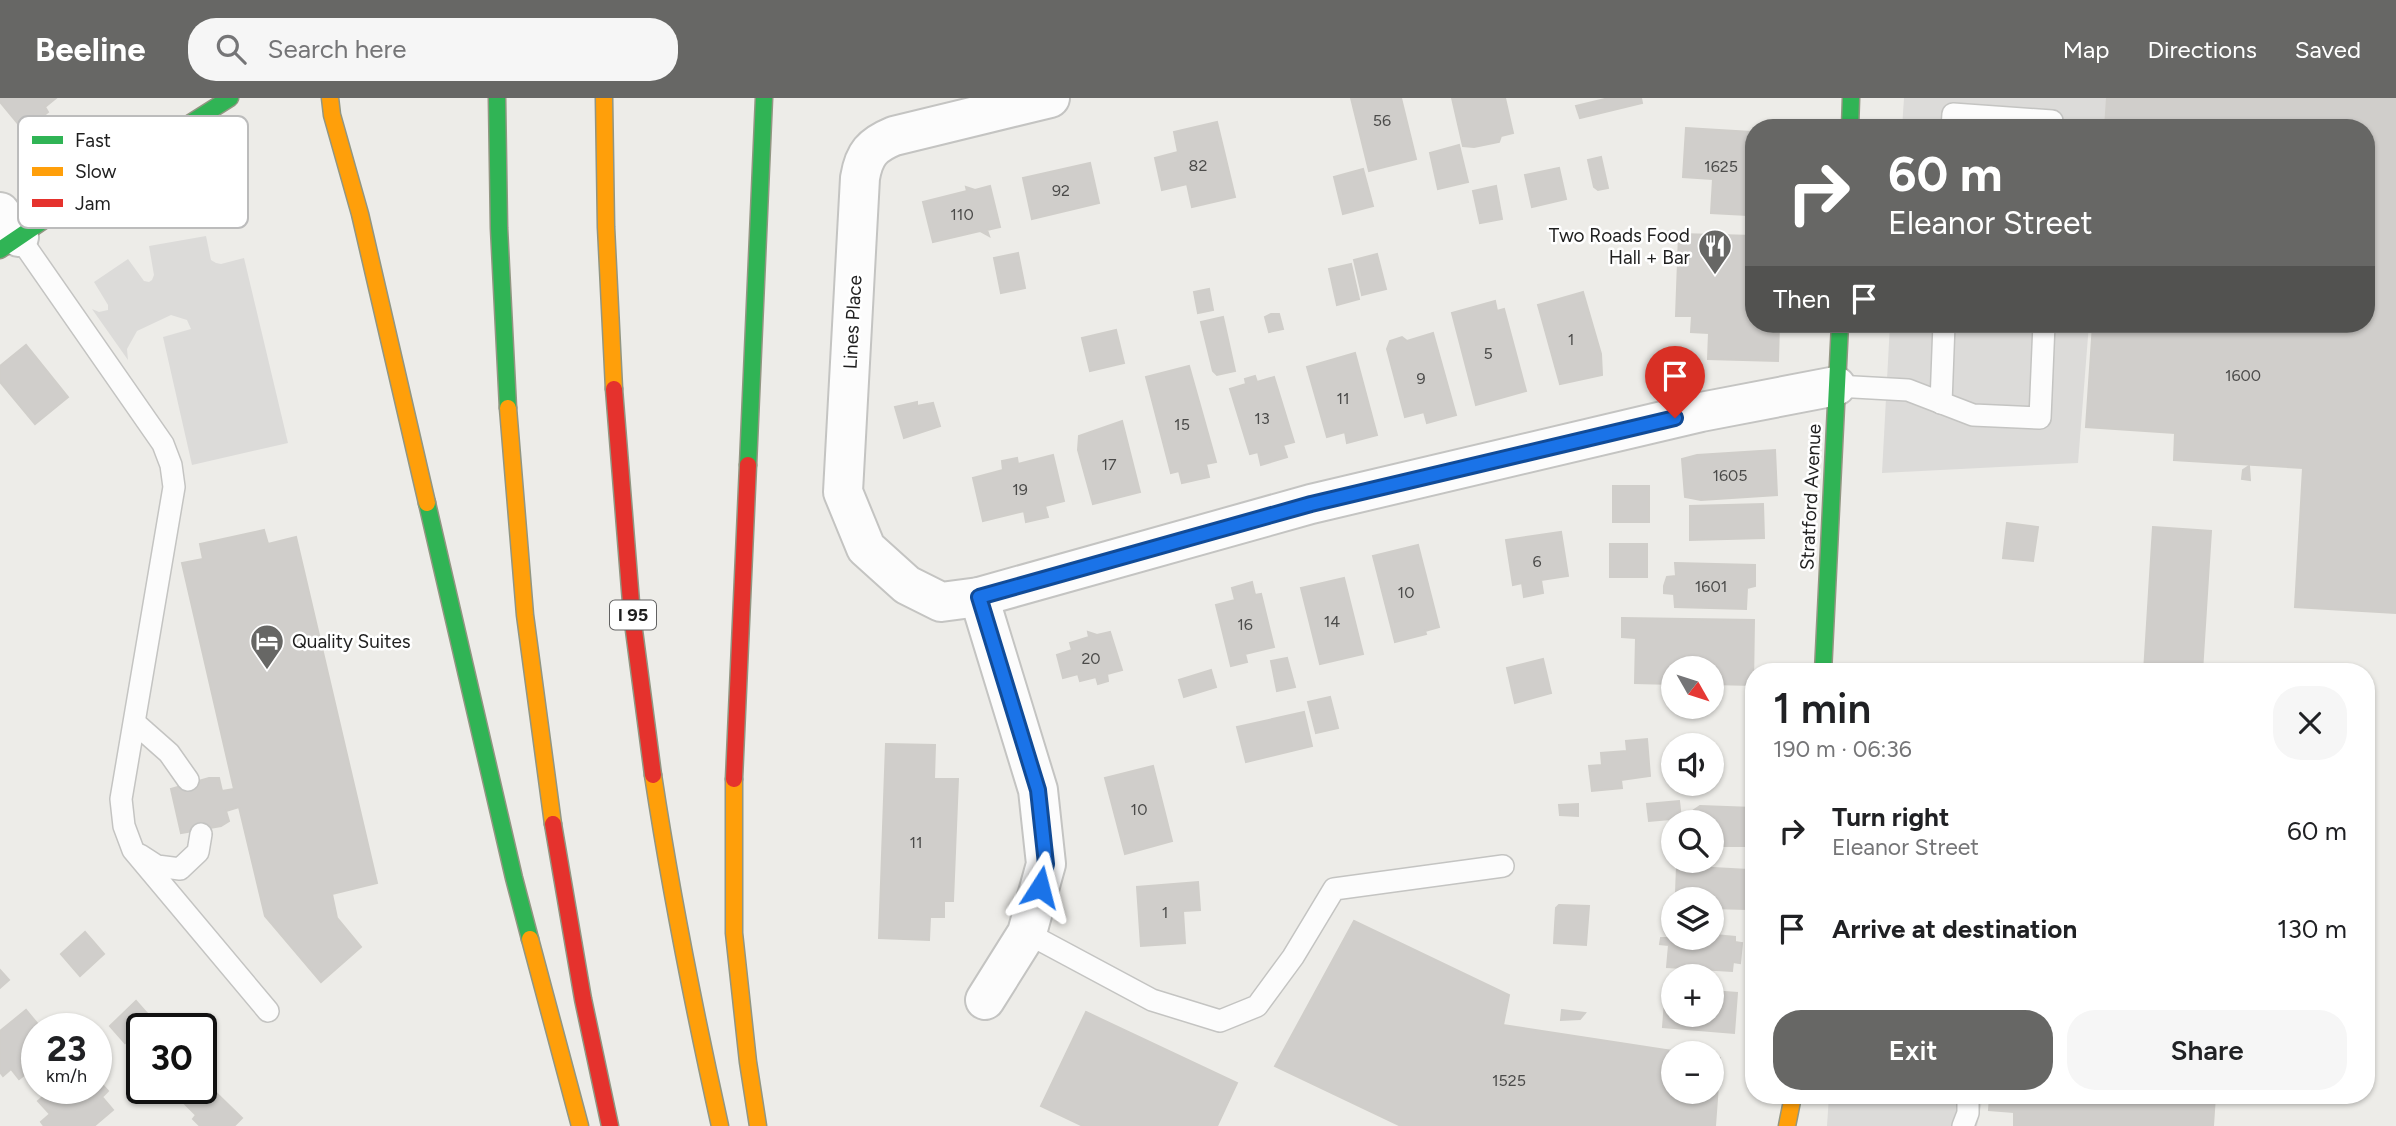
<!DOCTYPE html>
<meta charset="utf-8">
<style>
:root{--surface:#fff;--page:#f6f6f6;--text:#202124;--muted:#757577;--accent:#676765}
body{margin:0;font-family:Figtree,sans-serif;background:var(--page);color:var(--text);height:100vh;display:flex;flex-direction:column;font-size:26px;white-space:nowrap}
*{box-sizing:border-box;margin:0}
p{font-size:23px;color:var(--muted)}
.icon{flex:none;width:38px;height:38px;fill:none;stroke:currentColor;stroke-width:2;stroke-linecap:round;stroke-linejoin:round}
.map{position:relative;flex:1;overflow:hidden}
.details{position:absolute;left:1745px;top:565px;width:630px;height:441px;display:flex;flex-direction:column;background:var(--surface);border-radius:28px;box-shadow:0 2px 5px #0004}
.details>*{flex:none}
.guide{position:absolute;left:1745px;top:21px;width:630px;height:214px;border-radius:28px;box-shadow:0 2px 5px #0004;background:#676765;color:#fff;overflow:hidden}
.needle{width:46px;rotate:129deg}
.buttons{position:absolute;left:1661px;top:558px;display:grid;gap:14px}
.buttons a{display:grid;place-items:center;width:63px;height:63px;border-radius:50%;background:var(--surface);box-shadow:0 2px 5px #0004;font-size:35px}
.speed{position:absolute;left:21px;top:915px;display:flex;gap:14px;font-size:35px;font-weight:700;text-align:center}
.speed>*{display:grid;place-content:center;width:91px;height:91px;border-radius:50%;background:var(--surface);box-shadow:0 2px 5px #0004;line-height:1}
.speed small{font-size:18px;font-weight:400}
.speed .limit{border:4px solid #111;border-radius:10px;background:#fff;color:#111}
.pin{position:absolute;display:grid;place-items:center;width:60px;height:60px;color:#fff;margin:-72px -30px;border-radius:50% 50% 50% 0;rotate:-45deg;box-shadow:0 0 7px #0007}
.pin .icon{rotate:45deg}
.me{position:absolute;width:77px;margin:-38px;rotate:9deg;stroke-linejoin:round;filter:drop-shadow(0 0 5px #0008)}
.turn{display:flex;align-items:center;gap:24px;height:147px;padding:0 28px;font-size:32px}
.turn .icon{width:91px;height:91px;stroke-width:2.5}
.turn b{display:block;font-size:49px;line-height:60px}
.then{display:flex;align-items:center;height:66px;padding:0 28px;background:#0003;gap:14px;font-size:26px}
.round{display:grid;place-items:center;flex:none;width:74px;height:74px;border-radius:28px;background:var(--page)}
.head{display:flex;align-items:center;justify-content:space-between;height:119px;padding:0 28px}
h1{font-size:42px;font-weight:600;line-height:52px}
.button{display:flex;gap:14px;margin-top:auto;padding:14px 28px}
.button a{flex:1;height:80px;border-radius:28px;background:var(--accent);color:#fff;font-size:28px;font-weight:600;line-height:80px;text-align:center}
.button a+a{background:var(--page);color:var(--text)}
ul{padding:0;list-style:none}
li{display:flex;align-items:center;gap:21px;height:98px;padding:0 28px}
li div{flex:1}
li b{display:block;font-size:26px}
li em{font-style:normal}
header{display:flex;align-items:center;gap:42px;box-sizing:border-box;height:98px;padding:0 35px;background:var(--accent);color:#fff}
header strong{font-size:33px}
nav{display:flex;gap:38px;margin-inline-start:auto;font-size:24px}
.search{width:490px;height:63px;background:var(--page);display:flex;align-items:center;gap:18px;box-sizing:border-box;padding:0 24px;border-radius:28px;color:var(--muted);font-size:26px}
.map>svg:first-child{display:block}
.residential{fill:#dcdbd9}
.building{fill:#d0cecb;stroke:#d0ceca;stroke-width:2}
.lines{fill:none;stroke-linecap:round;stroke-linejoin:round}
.lane-casing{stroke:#c4c4c2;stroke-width:24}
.street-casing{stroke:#c4c4c2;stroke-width:42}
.fast-casing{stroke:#929682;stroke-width:19}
.slow-casing{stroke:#929682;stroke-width:19}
.jam-casing{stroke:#929682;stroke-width:19}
.lane{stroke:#fcfcfc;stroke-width:21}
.street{stroke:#fcfcfc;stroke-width:38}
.fast{stroke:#30b455;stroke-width:16}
.slow{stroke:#ff9f0a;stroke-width:16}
.jam{stroke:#e5322d;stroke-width:16}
.route-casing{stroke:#114b97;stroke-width:18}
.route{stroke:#1a73e8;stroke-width:12}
.labels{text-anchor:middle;stroke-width:5;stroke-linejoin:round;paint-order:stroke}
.number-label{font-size:16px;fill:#4b4b4a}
.shield{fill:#fff;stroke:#626262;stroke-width:2}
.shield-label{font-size:18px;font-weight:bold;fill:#1f1f1f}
.poi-label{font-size:19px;fill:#1f1f1f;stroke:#fff;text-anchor:end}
.street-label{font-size:19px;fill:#1f1f1f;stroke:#fff}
.key{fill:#fff;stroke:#bcbcbc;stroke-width:2}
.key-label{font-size:19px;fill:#1f1f1f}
</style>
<header>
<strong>Beeline</strong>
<div class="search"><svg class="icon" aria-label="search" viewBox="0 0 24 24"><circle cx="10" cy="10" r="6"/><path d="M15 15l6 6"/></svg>Search here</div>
<nav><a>Map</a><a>Directions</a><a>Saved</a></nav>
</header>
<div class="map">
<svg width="2396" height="1028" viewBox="0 0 2396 1028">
<rect width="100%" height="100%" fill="#edece8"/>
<g class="residential">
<polygon points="1904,0 2108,0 2106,30 1902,30"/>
<polygon points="206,138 211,162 216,165 221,166 244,160 288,345 192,367 163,239 191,231 187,222 171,217 137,233 127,251 128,262 92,211 99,214 108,212 108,207 94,184 128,161 144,183 149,184 152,182 154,177 149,148"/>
<polygon points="1890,226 2089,226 2078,365 1882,375"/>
<polygon points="1829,998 1983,998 1977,1028 1827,1028"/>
</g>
<g class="building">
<polygon points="0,0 56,0 45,9 48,14 38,22 34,17 20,28 0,4"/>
<polygon points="1351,0 1401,0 1416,61 1369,73"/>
<polygon points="1452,0 1505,0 1513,35 1501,38 1499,44 1474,49 1463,48"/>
<polygon points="1609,0 1641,0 1642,5 1580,20 1576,8"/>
<polygon points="2107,0 2396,0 2396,515 2295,509 2303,370 2174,362 2175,335 2086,329 2093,226 2366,226 2366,30 2105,30"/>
<polygon points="1217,24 1235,99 1192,109 1187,86 1162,92 1155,60 1178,54 1174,34"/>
<polygon points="1686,30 1751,34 1747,117 1711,115 1713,81 1683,79"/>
<polygon points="1459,47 1468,84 1438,91 1430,55"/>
<polygon points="1601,59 1608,90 1598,92 1594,89 1588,62"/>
<polygon points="1090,65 1099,105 1032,121 1023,80"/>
<polygon points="1559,70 1566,101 1532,109 1525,77"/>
<polygon points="1363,71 1373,108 1343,116 1334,79"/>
<polygon points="990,88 1000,129 987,132 989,138 980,133 933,144 923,104 967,93 966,89 975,92"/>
<polygon points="1496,88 1502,121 1480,125 1473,93"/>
<polygon points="1679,136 1754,138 1754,226 1779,226 1778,263 1708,261 1709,235 1691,234 1692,218 1676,218"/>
<polygon points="1018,155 1025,190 1001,195 994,160"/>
<polygon points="1377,156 1386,191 1362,197 1354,162"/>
<polygon points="1351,166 1359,201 1337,207 1329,171"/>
<polygon points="1209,191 1213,212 1198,215 1194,194"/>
<polygon points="1583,194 1601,256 1602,277 1560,286 1538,207"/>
<polygon points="1495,203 1497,213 1504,211 1526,293 1476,307 1452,215"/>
<polygon points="1271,216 1279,216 1283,231 1269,234 1265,219"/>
<polygon points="1223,219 1235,273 1217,277 1213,273 1201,224"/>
<polygon points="1116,232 1124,265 1090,273 1082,240"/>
<polygon points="1433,235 1456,317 1427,325 1424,314 1405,319 1387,251 1390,243 1402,239 1407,243"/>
<polygon points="26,247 68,299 35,326 0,284 0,268"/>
<polygon points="1355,255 1377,337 1347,345 1345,334 1327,339 1307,269"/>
<polygon points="1189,268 1216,364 1206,366 1209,379 1182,385 1179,373 1171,375 1146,279"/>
<polygon points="1255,278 1257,284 1274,279 1294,344 1283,347 1287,359 1261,367 1258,354 1250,356 1230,291 1246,286 1245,281"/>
<polygon points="917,304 917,308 933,305 940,328 904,340 895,309"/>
<polygon points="1122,323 1140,394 1093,406 1078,352 1079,338"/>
<polygon points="1775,352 1777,397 1701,402 1685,399 1682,361 1697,357"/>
<polygon points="1053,357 1064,403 1045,408 1048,419 1026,424 1024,413 983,423 973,380 1003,372 1002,363 1017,360 1018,366"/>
<polygon points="2249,368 2250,382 2242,381 2243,372"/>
<rect x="1613" y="388" width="36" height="36"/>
<polygon points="1763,406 1764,440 1690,442 1690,408"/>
<polygon points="2007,425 2038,429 2033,463 2003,460"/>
<polygon points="2153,429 2211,433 2202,574 2144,574"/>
<polygon points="264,432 268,446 296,439 377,785 332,796 337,820 361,849 321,884 265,818 239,709 226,713 229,723 221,728 181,735 171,691 209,680 219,680 222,693 234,691 182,465 203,461 200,446"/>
<polygon points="1561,434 1568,478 1541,482 1543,495 1524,499 1522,485 1513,487 1506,442"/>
<rect x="1610" y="446" width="37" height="33"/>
<polygon points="1418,447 1439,529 1425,533 1426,536 1395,544 1373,458"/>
<polygon points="1675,465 1755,467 1755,488 1747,490 1746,511 1675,509 1674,496 1664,495 1664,488 1667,479 1676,478"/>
<polygon points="1344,480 1363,556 1320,566 1301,490"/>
<polygon points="1252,484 1255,497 1261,496 1274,549 1245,556 1247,564 1231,568 1216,507 1235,502 1232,490"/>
<polygon points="1622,520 1754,522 1753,587 1712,586 1712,570 1673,570 1673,586 1635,585 1636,540 1622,539"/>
<polygon points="1088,534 1097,537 1110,534 1122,572 1107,576 1108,583 1098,586 1096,579 1080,583 1078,576 1063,580 1057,557 1072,552 1070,545 1089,539"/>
<polygon points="1287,560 1295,589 1277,593 1271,563"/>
<polygon points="1543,561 1551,595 1515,605 1507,570"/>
<polygon points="1211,572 1216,589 1184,599 1179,582"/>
<polygon points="1330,599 1338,630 1316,635 1308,604"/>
<polygon points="1304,614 1312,648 1246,664 1237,629"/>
<polygon points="1647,641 1650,678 1621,682 1622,690 1592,693 1589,668 1602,667 1601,655 1627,653 1626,643"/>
<polygon points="886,646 935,647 934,681 958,681 953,803 944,803 944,819 930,819 929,842 879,840"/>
<polygon points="1153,668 1172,743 1125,756 1105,680"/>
<polygon points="1679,703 1681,720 1649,723 1647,706"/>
<polygon points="1578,706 1578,718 1560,717 1559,707"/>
<polygon points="1700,708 1753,710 1752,748 1712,748 1712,724 1690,724 1691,714"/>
<polygon points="1677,768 1748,772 1746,811 1712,810 1712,802 1696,802 1696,796 1676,795"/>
<polygon points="1198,784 1200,812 1183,813 1185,845 1141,848 1137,789"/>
<polygon points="1559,807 1589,808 1586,847 1554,845 1556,810"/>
<polygon points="1354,823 1509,897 1503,927 1692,956 1673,956 1673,994 1712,994 1712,958 1720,960 1715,1028 1401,1028 1275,968"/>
<polygon points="1671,828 1673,828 1673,840 1712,840 1712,832 1715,832 1715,837 1735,839 1735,844 1742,845 1740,865 1733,864 1732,873 1667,869 1669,847 1660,846 1661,840 1669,840"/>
<polygon points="85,834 104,856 80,878 61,856"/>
<polygon points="0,872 9,882 0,890"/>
<polygon points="1666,890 1673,891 1673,917 1712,917 1712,893 1737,895 1734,935 1663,929"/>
<polygon points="136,903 152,921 125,945 110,928"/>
<polygon points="26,912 41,930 49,924 55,931 37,931 37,967 19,981 11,971 3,978 0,974 0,933"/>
<polygon points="1562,912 1585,915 1580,921 1561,922"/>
<polygon points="1086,914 1237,985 1217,1028 1083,1028 1041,1008"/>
<polygon points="99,983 108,993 102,999 113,1012 94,1028 44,1028 41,1024 50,1016 38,1003 53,990 96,990 96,986"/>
<polygon points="206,985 242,1020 234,1028 200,1028 193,1021 196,1017 185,1006"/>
<polygon points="1990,998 2215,998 2213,1028 2014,1028 2014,1014 1989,1012"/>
</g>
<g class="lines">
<g class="lane-casing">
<g id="lane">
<polyline points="1952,30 1953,16 2052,23 2052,30"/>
<polyline points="19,139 163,346 171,367 174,389 121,701 124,728 133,752 268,913"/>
<polyline points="1836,288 1908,292 1973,317 2040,320 2044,226"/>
<polyline points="1941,305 1944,226"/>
<polyline points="135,625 169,655 188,682"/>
<polyline points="140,757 157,768 180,771 198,754 201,736"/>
<polyline points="1027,835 1152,902 1220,923 1257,908 1293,859 1334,791 1503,768"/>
<polyline points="1963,1028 1968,1015 1968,998"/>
</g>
</g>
<g class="street-casing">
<g id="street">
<path d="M1050 0 894 38C872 47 864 56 860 80L843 394 866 450 907 487 941 504 979 499 1311 406 1701 314 1836 288"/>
<polyline points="0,114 19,139"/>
<polyline points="979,499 1038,692 1046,766 1027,835 985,902"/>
</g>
</g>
<g class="fast-casing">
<g id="fast">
<polyline points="497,0 499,130 508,310"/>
<polyline points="1850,30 1851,0"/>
<polyline points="0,152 143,55 230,0"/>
<polyline points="748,367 764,0"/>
<polyline points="427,405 514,780 530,841"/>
<polyline points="1823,574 1840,226"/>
</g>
</g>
<g class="slow-casing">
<g id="slow">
<polyline points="330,0 332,17 360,116 427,405"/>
<polyline points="604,0 606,129 614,291"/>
<polyline points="508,310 525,517 553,726"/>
<path d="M653 677C671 795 694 911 720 1028"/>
<polyline points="734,681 734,835 748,964 758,1028"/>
<polyline points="530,841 580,1028"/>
<polyline points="1787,1028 1793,998"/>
</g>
</g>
<g class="jam-casing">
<g id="jam">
<polyline points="614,291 632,517 653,677"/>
<polyline points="734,681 748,367"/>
<polyline points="553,726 583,901 610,1028"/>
</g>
</g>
<use href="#lane" class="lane"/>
<use href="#street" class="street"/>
<use href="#fast" class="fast"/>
<use href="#slow" class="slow"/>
<use href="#jam" class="jam"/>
</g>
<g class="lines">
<g class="route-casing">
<polyline id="route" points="1040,789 1046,766 1038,692 979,499 1311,406 1675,320"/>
</g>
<use href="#route" class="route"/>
</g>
<defs>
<g id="restaurant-pin" transform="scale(1.75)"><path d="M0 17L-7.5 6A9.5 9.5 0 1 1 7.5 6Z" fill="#676765" stroke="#fff"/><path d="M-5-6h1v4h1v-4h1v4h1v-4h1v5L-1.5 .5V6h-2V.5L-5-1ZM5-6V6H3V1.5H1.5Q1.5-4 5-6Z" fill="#fff"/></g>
<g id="hotel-pin" transform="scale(1.75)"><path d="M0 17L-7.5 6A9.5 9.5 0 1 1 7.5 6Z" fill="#676765" stroke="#fff"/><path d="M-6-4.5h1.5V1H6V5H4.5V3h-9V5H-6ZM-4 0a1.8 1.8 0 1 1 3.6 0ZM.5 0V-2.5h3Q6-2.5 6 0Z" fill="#fff"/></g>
</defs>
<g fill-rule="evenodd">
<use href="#restaurant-pin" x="1715" y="148"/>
<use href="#hotel-pin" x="267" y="543"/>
</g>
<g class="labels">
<g class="number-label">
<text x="1382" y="28">56</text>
<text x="1198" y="73">82</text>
<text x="1721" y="74">1625</text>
<text x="1061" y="98">92</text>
<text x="962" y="122">110</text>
<text x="1571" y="247">1</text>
<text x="1488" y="261">5</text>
<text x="2243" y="283">1600</text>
<text x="1421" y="286">9</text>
<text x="1343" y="306">11</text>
<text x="1262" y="326">13</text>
<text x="1182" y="332">15</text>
<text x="1109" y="372">17</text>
<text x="1730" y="383">1605</text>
<text x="1020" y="397">19</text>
<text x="1537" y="469">6</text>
<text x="1711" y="494">1601</text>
<text x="1406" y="500">10</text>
<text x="1332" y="529">14</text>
<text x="1245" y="532">16</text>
<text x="1091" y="566">20</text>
<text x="1139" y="717">10</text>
<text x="916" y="750">11</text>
<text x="1165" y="820">1</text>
<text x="1509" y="988">1525</text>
</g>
<rect class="shield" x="610" y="502.5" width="46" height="29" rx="5"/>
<g class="shield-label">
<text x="633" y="523">I 95</text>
</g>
<g class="poi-label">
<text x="1690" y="144">Two Roads Food<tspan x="1690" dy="22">Hall + Bar</tspan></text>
<text x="292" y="550" text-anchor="start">Quality Suites</text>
</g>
<g class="street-label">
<text transform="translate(852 224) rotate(-87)" y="7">Lines Place</text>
<text transform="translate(1810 399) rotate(-87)" y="7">Stratford Avenue</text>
</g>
</g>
<rect x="18" y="18" width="230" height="112" rx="10" class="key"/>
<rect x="32" y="38" width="31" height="8" fill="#30b455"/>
<rect x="32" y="69" width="31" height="9" fill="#ff9f0a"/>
<rect x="32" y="101" width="31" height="8" fill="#e5322d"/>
<g class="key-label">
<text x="75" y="49">Fast</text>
<text x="75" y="80">Slow</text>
<text x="75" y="112">Jam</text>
</g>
</svg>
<div class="buttons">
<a><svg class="needle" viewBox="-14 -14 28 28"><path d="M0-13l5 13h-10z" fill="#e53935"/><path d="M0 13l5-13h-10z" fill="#757577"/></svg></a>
<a><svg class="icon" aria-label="sound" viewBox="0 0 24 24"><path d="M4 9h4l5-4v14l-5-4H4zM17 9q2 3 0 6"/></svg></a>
<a><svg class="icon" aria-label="search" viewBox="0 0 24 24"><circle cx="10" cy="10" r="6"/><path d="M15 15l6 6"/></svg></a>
<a><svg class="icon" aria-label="layers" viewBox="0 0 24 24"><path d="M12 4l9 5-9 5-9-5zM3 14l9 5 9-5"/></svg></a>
<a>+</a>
<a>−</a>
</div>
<div class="speed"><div>23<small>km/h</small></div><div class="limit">30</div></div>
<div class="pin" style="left:1675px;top:320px;background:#d93025"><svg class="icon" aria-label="arrive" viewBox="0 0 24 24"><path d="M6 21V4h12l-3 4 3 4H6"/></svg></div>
<svg class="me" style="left:1040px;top:789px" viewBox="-20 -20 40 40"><path d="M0-17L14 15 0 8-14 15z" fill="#1a73e8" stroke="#fff" stroke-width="4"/></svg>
<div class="guide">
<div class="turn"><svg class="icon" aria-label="right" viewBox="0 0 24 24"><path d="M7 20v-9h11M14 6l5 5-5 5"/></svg><div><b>60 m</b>Eleanor Street</div></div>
<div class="then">Then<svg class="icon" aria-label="arrive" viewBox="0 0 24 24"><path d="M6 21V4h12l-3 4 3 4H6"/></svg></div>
</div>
<section class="details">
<div class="head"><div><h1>1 min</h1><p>190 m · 06:36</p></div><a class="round"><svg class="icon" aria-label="close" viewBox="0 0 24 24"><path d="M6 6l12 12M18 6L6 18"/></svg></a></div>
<ul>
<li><svg class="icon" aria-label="right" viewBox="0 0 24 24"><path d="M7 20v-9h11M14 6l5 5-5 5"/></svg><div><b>Turn right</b><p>Eleanor Street</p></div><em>60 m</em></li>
<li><svg class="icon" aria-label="arrive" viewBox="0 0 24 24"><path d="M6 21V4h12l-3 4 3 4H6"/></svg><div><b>Arrive at destination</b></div><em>130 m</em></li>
</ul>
<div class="button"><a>Exit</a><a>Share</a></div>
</section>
</div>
